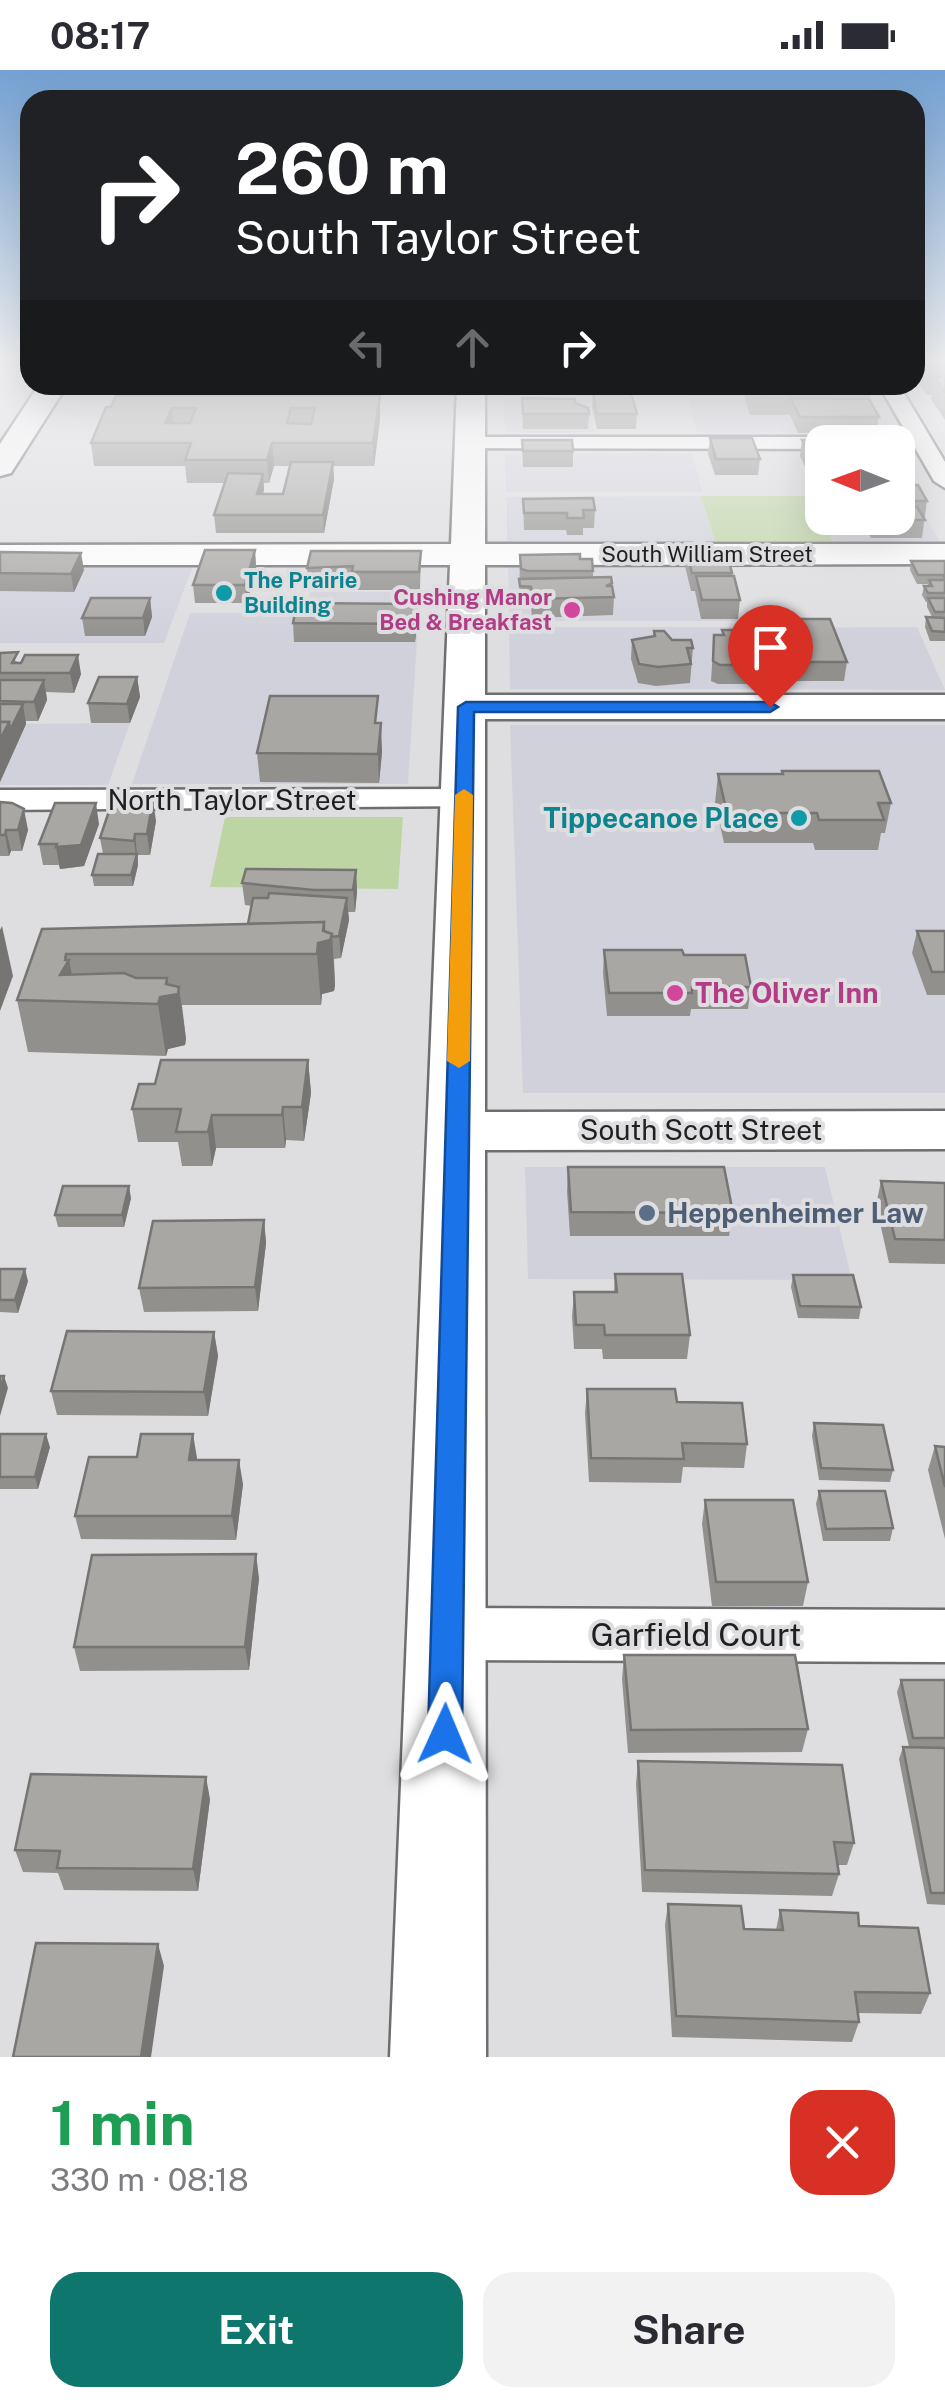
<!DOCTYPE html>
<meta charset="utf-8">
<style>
:root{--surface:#fff;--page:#f2f2f3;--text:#2b2b33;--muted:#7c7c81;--accent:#0f766e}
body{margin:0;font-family:"Public Sans",sans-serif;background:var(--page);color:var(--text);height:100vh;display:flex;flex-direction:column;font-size:38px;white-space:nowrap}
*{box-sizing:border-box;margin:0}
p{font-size:32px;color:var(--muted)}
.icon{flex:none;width:55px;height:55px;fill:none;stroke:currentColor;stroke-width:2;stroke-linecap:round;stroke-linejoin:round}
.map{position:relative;height:1987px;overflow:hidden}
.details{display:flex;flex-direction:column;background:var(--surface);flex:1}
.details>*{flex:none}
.banner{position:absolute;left:20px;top:20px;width:905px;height:305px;border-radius:30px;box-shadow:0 10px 40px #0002;background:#202124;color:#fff;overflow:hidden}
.needle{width:65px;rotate:271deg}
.fabs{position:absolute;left:805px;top:355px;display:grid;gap:20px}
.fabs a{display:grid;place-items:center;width:110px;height:110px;border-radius:20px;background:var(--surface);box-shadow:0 10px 40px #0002;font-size:50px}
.pin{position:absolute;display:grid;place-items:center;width:85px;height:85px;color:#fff;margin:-102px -42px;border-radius:50% 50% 50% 0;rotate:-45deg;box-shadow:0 0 10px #0007}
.pin .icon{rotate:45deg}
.me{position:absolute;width:110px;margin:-55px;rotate:1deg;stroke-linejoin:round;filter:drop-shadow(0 0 8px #0008)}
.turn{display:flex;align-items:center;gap:35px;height:210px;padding:0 50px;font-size:45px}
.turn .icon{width:130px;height:130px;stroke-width:2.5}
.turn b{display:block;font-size:70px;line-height:85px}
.lanes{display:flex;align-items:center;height:95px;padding:0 50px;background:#0003;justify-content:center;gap:50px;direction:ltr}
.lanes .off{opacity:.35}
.round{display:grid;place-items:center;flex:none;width:105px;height:105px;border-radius:30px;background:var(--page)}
.headline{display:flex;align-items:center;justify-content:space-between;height:170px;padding:0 50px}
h1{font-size:60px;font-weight:700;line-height:75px;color:#1e9e55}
.cta{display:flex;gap:20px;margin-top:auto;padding:20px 50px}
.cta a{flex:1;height:115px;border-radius:30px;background:var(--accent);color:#fff;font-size:40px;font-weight:700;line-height:115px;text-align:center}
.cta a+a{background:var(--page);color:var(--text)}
.status{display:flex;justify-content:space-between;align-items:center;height:70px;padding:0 50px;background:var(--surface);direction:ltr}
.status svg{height:28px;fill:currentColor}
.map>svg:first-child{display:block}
.built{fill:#d1d1dc}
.green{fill:#bdd5a2}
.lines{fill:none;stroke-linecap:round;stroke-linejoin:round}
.street-casing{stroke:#6e6e71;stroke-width:5}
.secondary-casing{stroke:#6e6e71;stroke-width:5}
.street{fill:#fff;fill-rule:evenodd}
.secondary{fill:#fff;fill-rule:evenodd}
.wall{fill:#91908d;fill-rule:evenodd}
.shaded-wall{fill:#767573}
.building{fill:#a9a7a4;stroke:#767573;stroke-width:2.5;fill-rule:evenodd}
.route{fill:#1a73e8;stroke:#114b97;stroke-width:2.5}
.slow{fill:#f59e0b}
.culture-dot{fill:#0f9aa8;stroke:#dedee1;stroke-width:4}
.hotel-dot{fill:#d1479c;stroke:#dedee1;stroke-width:4}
.service-dot{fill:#5c6f8a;stroke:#dedee1;stroke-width:4}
.labels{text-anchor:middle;stroke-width:8;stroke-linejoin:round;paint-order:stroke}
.far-street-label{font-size:22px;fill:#1f1f20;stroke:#dedee1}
.far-culture-label{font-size:22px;font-weight:bold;fill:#0d838f;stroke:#dedee1;text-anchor:start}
.far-hotel-label{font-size:22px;font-weight:bold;fill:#b23c85;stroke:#dedee1;text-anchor:end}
.street-label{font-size:28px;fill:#1f1f20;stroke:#dedee1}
.culture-label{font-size:28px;font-weight:bold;fill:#0d838f;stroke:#dedee1;text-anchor:end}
.hotel-label{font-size:28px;font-weight:bold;fill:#b23c85;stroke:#dedee1;text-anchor:start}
.service-label{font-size:28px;font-weight:bold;fill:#4e5e75;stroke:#dedee1;text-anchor:start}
.near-street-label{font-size:32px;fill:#1f1f20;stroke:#dedee1}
</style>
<div class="status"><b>08:17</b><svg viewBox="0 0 49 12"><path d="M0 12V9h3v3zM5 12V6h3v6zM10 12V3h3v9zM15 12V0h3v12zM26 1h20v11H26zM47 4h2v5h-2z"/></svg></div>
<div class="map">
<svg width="945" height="1987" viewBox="0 0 945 1987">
<rect width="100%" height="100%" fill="#dedee1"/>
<g class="built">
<polygon points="504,329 588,329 594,363 505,363"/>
<polygon points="688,329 858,329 876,363 697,363"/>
<polygon points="505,383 692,383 702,422 506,422"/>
<polygon points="701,426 715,471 507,471 507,427"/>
<polygon points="813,426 822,426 822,448 898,448 915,427 939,471 832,471"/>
<polygon points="0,497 192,498 164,573 0,573"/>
<polygon points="508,497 724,497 739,551 509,551"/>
<polygon points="310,522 420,522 408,714 132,714 190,543 305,542"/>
<polygon points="509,557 740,557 758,619 510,619"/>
<polygon points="917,557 945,620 774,619 755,558"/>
<polygon points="130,653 108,715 0,715 0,654"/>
<polygon points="510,655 945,655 945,1023 523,1023"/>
<polygon points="525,1097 825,1097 852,1210 528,1209"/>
</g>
<g class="green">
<polygon points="701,426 812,426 832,471 715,471"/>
<polygon points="225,747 403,747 398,819 210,817"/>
</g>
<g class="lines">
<g class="street-casing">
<g id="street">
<polygon points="879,315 899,315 945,392 945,418 934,411"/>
<polygon points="471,367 822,367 832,372 822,372 822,379 463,378 460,373 463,368"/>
<polygon points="464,719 475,722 480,729 475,736 0,740 0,720"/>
<polygon points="447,1538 945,1540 945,1592 447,1590 427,1582 418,1564 427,1546"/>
</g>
</g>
<g class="secondary-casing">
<g id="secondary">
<polygon points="39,315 67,315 11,403 0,406 0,374"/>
<polygon points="457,315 485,315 485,474 945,474 945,494 485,495 485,625 945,625 945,649 485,649 485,1042 945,1041 945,1079 485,1080 486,1987 390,1987 450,495 0,495 0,475 451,474"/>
</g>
</g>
<use href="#street" class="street"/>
<use href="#secondary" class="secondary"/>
</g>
<g class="wall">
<polygon points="915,294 945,294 945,350 931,329 932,325 927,325 915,308"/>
<polygon points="81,315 140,315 135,324 82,324"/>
<polygon points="259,315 341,315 339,324 265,324 265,320 259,320"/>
<polygon points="721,315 865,315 870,323 869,329 879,347 876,363 798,363 790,345 750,345 745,329 745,325 724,325"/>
<polygon points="593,323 637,344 636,359 597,359 592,338"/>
<path d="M380 326V349L374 396H333L334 409 324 463H216L214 445 225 413H187L185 396H94L91 373 106 337ZM274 396H290L283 424H263L264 413H269Z"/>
<polygon points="522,328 575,333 589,344 588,359 523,359"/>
<polygon points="710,368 760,389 758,405 715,405 708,384"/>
<polygon points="522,370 573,381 573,397 523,397"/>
<polygon points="802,370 822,372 822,403 808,403 800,386"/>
<polygon points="898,389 906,404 905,415 927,431 922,468 871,468 864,454 865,448 898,448"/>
<polygon points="523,429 595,440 594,458 583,458 583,465 567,465 566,460 524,460"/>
<polygon points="686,479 732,503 740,530 738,549 701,549 695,521 691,521 685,496"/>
<polygon points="255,480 256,498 247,533 195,533 193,515"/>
<polygon points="421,481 420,520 353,520 353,514 308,517 307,498"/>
<polygon points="0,482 84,500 74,522 0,521"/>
<polygon points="520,485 580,489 593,501 593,507 611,507 614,527 613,545 532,548 531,535 519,535"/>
<polygon points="911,491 945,491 945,571 930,571 925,557 926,547 932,547 927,537 927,532 926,532 922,525 924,516 928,516 928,514 917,514 910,500"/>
<polygon points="150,528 152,547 145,566 85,566 82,548"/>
<polygon points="781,549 847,592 844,611 793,611 779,567"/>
<polygon points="417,552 415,572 294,572 293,553"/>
<polygon points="722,560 756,581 754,600 751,600 749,614 718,614 711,611 714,565 722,565"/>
<polygon points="654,561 693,578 690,613 656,616 638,613 631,589 632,570 653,567"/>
<polygon points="0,583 20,593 81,604 74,623 46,622 47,630 38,651 26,651 26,654 0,712"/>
<polygon points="137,607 140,627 130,653 91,653 88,633"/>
<polygon points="379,653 382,682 379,713 260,712 257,683"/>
<polygon points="782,701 891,733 885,763 881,763 878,780 815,780 813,773 724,773 715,733 718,704 782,704"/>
<polygon points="0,732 28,760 22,781 11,781 9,786 0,786"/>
<polygon points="156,751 150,785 138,785 138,795 133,816 94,816 92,805 103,784 100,768"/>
<polygon points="99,754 84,796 60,799 59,795 43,795 39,774"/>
<polygon points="356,800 357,822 355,842 348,842 349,850 341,888 334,889 335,915 334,921 322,924 321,935 182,935 186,969 185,975 168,979 166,986 28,982 17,930 42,859 248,854 252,836 245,835 242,813"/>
<polygon points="917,861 945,861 945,925 927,925 912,883"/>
<polygon points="604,880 684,885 751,917 748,939 691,939 690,946 607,946 603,903"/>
<polygon points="308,990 311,1023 304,1071 286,1070 285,1078 216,1078 212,1096 182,1096 178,1072 138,1072 132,1039 155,1014"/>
<polygon points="568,1097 733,1143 729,1166 570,1166 567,1121"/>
<polygon points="881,1111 945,1113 945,1194 889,1193 876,1135"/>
<polygon points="131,1128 124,1157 58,1157 55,1145"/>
<polygon points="264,1150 266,1173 258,1241 144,1242 139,1218"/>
<polygon points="0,1199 28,1211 18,1243 0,1242"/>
<polygon points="615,1204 690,1265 687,1289 603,1289 602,1279 574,1279 572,1246 574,1222 614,1222"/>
<polygon points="793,1205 861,1237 859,1249 798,1248 791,1217"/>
<polygon points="214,1262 218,1286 208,1346 57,1345 51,1321"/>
<polygon points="587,1319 677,1332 747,1374 744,1398 683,1397 681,1413 589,1412 585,1343"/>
<polygon points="814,1353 893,1400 890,1412 819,1410 812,1366"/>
<polygon points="0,1364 50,1377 38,1419 0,1419"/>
<polygon points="935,1376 945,1377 945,1469 928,1400"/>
<polygon points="197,1388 197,1390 243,1414 236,1470 81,1469 75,1446"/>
<polygon points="819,1421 893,1458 890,1471 823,1471 816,1434"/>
<polygon points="705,1430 808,1512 803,1536 712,1536 702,1454"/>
<polygon points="259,1508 249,1600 80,1601 74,1577"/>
<polygon points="624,1585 808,1659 802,1682 628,1683 622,1609"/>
<polygon points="901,1610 945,1610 945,1835 927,1834 899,1689 903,1677 909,1677 897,1622"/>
<polygon points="638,1691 854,1773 847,1795 837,1795 839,1804 832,1826 642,1822 636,1714"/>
<polygon points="210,1729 198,1821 64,1820 58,1803 23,1802 15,1780"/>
<polygon points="668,1834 744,1859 776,1860 780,1840 859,1856 930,1923 921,1944 858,1943 859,1952 852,1972 672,1967 665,1855"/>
</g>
<g class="shaded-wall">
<polygon points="380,326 380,349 374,396 373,373"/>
<polygon points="172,338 174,360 165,353"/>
<polygon points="272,373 274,396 269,413 267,390"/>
<polygon points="333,392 334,409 324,463 323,445"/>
<polygon points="263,404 264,420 259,441 257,424"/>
<polygon points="255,480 256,498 247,533 245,515"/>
<polygon points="81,483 84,500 74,522 71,504"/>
<polygon points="150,528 152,547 145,566 143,548"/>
<polygon points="417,534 417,552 415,572 415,554"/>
<polygon points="78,585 81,604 74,623 70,603"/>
<polygon points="137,607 140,627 130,653 127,634"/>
<polygon points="44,610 47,630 38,651 34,632"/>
<polygon points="23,634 26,654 0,712 0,670 9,652"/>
<polygon points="381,653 382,682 379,713 378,684"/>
<polygon points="153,730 156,751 150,785 147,764"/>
<polygon points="96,733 99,754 84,796 60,799 56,777"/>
<polygon points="24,739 28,760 22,781 18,760"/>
<polygon points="6,760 11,781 9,786 5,765"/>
<polygon points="135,764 138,795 133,816 131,805 136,787 134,771"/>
<polygon points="356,800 357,822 355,842 353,820"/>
<polygon points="347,828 349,850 341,888 339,866"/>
<polygon points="2,856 13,906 0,941 0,860"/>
<polygon points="332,864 335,915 334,921 322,924 321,935 317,884 318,873"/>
<polygon points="66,884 68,893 69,890 77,932 60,905"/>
<polygon points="167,908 170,925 179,917 186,969 185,975 168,979 166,986 158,934"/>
<polygon points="308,990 311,1023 304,1071 302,1037"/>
<polygon points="283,1037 286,1070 285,1078 282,1045"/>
<polygon points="212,1045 216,1078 212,1096 208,1062"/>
<polygon points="129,1116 131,1128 124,1157 122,1145"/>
<polygon points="264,1150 266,1173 258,1241 255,1217"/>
<polygon points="25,1199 28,1211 18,1243 15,1230"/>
<polygon points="214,1262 218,1286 208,1346 204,1322"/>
<polygon points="4,1306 8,1318 0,1346 0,1322"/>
<polygon points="46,1364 50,1377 38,1419 35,1407"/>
<polygon points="193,1364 197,1388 193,1413 189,1390"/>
<polygon points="239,1390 243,1414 236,1470 232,1446"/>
<polygon points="256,1484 259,1508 249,1600 245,1577"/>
<polygon points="206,1707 210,1729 198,1821 193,1799"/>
<polygon points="158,1874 164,1896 151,1987 141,1987"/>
</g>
<g class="building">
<polygon points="928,294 945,294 945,298 931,298"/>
<polygon points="935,307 945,307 945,322"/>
<polygon points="750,315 865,315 870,323 753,323"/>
<polygon points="593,323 631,323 637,344 597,344"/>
<path d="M116 326H380L373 373H272L267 390H185L191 373H91L106 337H111ZM172 338H196L190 353H165ZM291 338H315L311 354 287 353Z"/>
<polygon points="522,328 575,329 575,333 588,338 589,344 523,344"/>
<polygon points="791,329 869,329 879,347 800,347"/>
<polygon points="710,368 752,368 760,389 716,389"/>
<polygon points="848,369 882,369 884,372 850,372"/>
<polygon points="522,370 572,370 573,381 523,381"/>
<polygon points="802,370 836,370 838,372 822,372 822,387 811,387"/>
<polygon points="898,389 906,404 898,404"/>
<polygon points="291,392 333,392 323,445 214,445 228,403 263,404 257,424 283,424"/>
<polygon points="898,415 918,415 927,431 898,431"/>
<polygon points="593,428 595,440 583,440 584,448 567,448 567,443 524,443 523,429"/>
<polygon points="898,437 917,437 925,450 874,450 872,448 898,448"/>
<polygon points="686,479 726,480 732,503 692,503"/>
<polygon points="205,480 255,480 245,515 193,515"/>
<polygon points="311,481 421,481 419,502 352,502 353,496 307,498"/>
<polygon points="0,482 81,483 71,504 0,503"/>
<polygon points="580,484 580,489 592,489 593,501 528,501 521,499 520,485"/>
<polygon points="911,491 945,491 945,508 943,505 918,505"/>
<polygon points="696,506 734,506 740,530 702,530"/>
<polygon points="611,507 612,513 606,516 612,516 614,527 532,529 531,517 520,516 519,509"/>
<polygon points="929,510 945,510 945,523 928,523 924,516 932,516"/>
<polygon points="91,528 150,528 143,548 82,548"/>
<polygon points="928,528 945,528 945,542 935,542"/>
<polygon points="297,533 417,534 415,554 293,553"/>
<polygon points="926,547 945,548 945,562 932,561"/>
<polygon points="781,549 830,549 847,592 796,592"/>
<polygon points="722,560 749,560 756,581 751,581 751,595 720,595 713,591 714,565 724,565"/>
<polygon points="654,561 664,561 672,570 691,570 693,578 687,578 691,594 658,597 639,594 632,570 655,566"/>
<polygon points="18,582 12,593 21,593 25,585 78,585 70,603 0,603 0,583"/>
<polygon points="99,607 137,607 127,634 88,633"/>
<polygon points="0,610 44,610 34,632 0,631"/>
<polygon points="270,626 378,626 375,653 381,653 378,684 257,683"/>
<polygon points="0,634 23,634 10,660 9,652 0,652"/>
<polygon points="0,652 9,652 0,670"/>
<polygon points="782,701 879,701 891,733 878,733 884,750 819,750 817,743 727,743 718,704 783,704"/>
<polygon points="117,730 153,730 147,764 135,764 134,771 100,768 110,738 115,737"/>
<polygon points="0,732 12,733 24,739 18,760 6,760 5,765 0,765"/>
<polygon points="55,733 96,733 81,775 56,777 57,774 39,774"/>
<polygon points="98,784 137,784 131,805 92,805"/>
<polygon points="246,799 356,800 353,820 314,820 242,813"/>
<polygon points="269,823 347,828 339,866 331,867 332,864 324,861 324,852 248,854 253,828 268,828"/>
<polygon points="324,852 323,861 332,864 330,870 318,873 317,884 66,884 65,890 69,890 60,905 124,903 136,908 167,908 166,914 179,917 178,924 160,927 158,934 17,930 42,859"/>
<polygon points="917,861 945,861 945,902 932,902"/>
<polygon points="604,880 682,880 684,885 745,885 751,917 692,917 692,923 609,923"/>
<polygon points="161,990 308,990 302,1037 283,1037 282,1045 212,1045 208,1062 176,1062 181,1039 132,1039 139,1014 155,1014"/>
<polygon points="568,1097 724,1097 733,1143 571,1142"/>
<polygon points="881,1111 945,1113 945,1170 895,1169"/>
<polygon points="63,1116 129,1116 122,1145 55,1145"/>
<polygon points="264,1150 255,1217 139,1218 153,1151"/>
<polygon points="0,1199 25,1199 15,1230 0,1230"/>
<polygon points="615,1204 682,1204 690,1265 605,1265 604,1255 576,1255 574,1222 617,1222"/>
<polygon points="793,1205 853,1205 861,1237 800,1236"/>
<polygon points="67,1261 214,1262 204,1322 51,1321"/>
<polygon points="0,1306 4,1306 0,1322"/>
<polygon points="587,1319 675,1319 677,1332 742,1333 747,1374 682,1373 684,1389 591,1388"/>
<polygon points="814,1353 883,1355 893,1400 821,1398"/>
<polygon points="0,1364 46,1364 35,1407 0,1407"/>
<polygon points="141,1364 193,1364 189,1390 239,1390 232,1446 75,1446 89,1387 137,1387"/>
<polygon points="935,1376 945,1377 945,1417"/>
<polygon points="819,1421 885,1421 893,1458 826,1459"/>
<polygon points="705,1430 793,1430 808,1512 716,1512"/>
<polygon points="256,1484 245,1577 74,1577 92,1485"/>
<polygon points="624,1585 795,1585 808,1659 631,1660"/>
<polygon points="901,1610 945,1610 945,1668 913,1668"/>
<polygon points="903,1677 945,1678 945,1823 931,1823"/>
<polygon points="638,1691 842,1695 854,1773 834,1772 839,1804 645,1800"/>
<polygon points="31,1704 206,1707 193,1799 57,1798 60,1781 15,1780"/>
<polygon points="668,1834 741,1836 744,1859 783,1860 780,1840 858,1843 859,1856 918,1858 930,1923 855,1922 859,1952 676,1946"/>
<polygon points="36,1873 158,1874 141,1987 13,1987"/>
</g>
<linearGradient id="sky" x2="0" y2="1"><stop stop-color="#74a1d3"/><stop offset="0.51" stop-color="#f0f0f2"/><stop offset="1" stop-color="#f0f0f2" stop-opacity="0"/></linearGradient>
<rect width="945" height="572" fill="url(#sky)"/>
<polygon class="route" points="466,632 770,632 778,637 770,642 474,642 462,1664 457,1675 445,1680 433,1675 428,1664 458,637"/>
<polygon class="slow" points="464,719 473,725 470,991 459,998 447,991 455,725"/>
<g class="culture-dot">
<circle cx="224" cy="523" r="10"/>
<circle cx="799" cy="748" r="10"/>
</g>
<g class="hotel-dot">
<circle cx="572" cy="540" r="10"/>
<circle cx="675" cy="923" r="10"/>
</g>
<circle class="service-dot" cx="647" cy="1143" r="10"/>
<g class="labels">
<g class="far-street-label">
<text x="707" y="492">South William Street</text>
</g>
<g class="far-culture-label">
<text x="244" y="518">The Prairie<tspan x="244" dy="25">Building</tspan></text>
</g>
<g class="far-hotel-label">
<text x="552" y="535">Cushing Manor<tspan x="552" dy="25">Bed &amp; Breakfast</tspan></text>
</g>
<g class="street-label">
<text x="232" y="740">North Taylor Street</text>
<text x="701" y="1070">South Scott Street</text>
</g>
<g class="culture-label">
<text x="779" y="758">Tippecanoe Place</text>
</g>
<g class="hotel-label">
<text x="695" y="933">The Oliver Inn</text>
</g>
<g class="service-label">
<text x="667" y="1153">Heppenheimer Law</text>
</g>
<g class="near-street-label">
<text x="696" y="1576">Garfield Court</text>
</g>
</g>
</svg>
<div class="fabs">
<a><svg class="needle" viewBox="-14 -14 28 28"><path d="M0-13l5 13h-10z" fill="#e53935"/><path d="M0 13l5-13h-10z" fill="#7c7c81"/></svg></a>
</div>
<div class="pin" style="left:770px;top:637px;background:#d93025"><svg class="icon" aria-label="arrive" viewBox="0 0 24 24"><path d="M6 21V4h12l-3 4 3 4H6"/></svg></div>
<svg class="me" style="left:445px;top:1664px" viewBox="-20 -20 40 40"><path d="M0-17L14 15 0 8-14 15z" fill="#1a73e8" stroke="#fff" stroke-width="4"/></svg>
<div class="banner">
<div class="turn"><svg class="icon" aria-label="right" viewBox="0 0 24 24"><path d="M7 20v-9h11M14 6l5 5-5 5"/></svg><div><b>260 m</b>South Taylor Street</div></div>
<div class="lanes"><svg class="icon off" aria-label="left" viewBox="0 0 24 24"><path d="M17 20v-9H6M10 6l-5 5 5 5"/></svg><svg class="icon off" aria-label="ahead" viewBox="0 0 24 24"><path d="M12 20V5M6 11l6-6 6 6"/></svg><svg class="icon" aria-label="right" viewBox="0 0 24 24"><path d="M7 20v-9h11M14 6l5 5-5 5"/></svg></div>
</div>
</div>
<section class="details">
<div class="headline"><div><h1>1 min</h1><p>330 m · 08:18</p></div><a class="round" style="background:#d93025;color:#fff"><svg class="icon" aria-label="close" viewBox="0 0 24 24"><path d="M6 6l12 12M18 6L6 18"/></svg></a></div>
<div class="cta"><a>Exit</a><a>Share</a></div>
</section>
